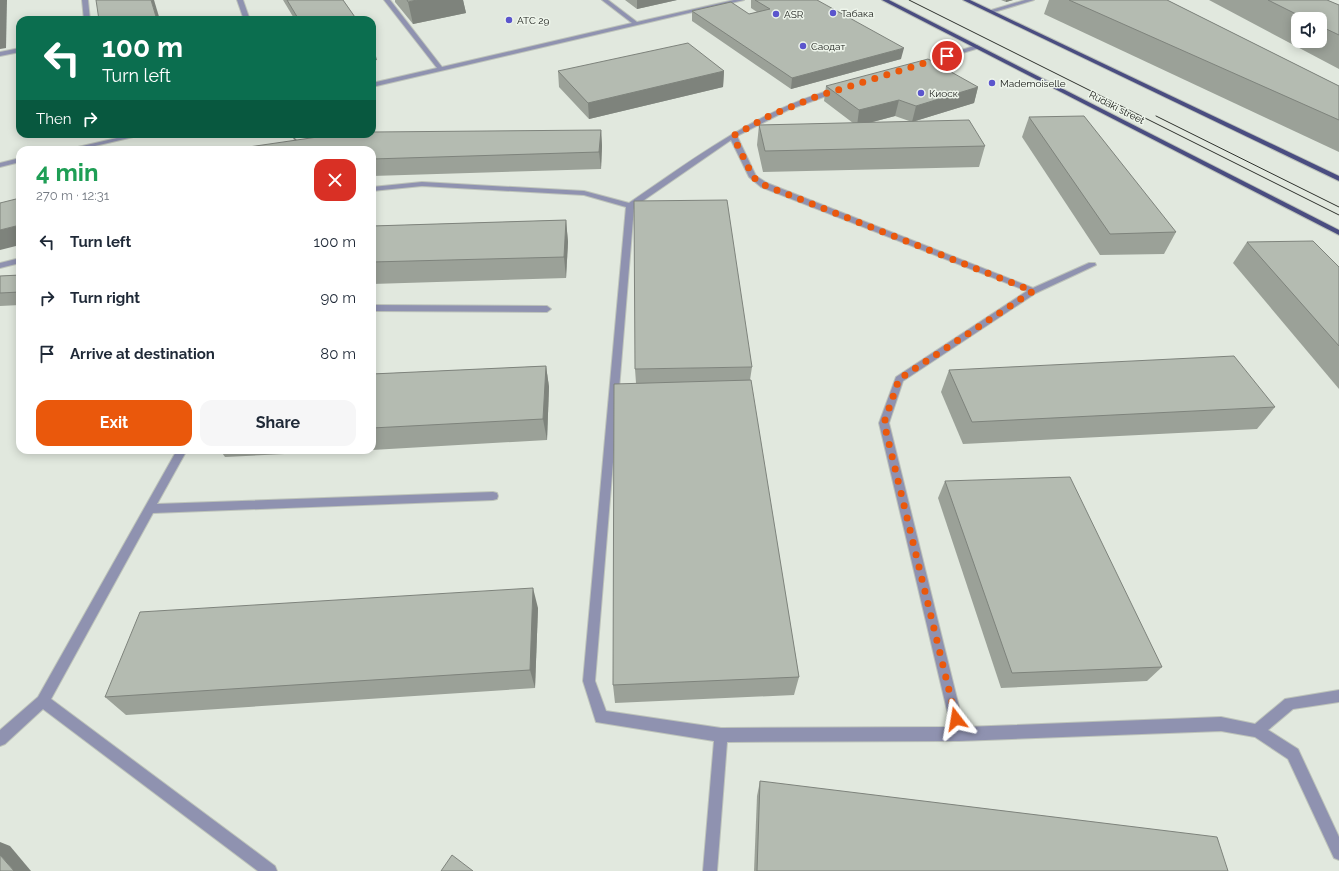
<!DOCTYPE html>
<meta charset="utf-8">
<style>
:root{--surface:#fff;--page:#f6f6f7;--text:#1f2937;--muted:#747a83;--accent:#ea580c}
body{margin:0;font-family:Raleway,sans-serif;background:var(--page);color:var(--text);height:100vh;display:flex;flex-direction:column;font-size:15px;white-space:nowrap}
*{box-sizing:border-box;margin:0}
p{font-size:13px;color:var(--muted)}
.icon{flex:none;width:22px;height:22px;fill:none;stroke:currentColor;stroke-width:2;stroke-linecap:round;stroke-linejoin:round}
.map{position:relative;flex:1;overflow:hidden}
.side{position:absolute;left:16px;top:146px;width:360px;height:308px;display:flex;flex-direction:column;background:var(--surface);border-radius:12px;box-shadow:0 2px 10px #0003}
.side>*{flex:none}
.banner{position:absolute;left:16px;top:16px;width:360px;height:122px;border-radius:12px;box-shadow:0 2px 10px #0003;background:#0b6e4f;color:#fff;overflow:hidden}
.controls{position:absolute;left:1291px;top:12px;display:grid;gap:8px}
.controls a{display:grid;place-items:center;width:36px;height:36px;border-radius:8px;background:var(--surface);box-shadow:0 2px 10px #0003;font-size:20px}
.pin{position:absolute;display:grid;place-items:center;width:34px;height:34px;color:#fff;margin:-17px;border:2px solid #fff;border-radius:50%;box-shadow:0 1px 4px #0007}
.me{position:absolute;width:44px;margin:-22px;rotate:346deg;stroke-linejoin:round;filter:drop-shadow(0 0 3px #0008)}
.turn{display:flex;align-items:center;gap:14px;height:84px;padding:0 20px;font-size:18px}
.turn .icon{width:52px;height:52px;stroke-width:2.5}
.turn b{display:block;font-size:28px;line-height:34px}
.then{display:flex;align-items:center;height:38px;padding:0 20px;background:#0003;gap:8px;font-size:15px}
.round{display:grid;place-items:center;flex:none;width:42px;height:42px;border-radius:12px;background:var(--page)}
.head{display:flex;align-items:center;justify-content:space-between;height:68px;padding:0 20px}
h1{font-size:24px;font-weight:700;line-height:30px;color:#1e9e55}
.action{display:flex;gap:8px;margin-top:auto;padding:8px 20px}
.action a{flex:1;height:46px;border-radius:12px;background:var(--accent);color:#fff;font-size:16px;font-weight:700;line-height:46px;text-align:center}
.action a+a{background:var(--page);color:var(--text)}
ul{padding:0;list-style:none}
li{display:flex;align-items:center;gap:12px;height:56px;padding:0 20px}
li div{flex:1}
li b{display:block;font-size:15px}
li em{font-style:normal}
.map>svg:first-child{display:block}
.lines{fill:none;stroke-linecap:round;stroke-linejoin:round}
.minor-casing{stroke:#bdc3ba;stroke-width:2}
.major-casing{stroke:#bdc3ba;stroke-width:2}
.path-far1{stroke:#81867f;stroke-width:1.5;stroke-dasharray:2 2;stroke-linecap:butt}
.path{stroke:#81867f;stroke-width:2;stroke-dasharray:2.5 2.5;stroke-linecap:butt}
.minor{fill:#8f92b0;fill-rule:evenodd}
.major{fill:#4a4d81;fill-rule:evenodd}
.tram{stroke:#2d312c;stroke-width:1}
.wall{fill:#9ba198;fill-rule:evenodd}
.shaded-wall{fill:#7e837c}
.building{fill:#b4bbb1;stroke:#7e837c}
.route{stroke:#ea580c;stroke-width:7;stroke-dasharray:0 12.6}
.poi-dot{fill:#5b55cd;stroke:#eef5eb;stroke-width:1.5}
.labels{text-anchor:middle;stroke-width:3;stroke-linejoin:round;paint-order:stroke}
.far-poi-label{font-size:10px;fill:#181b17;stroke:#eef5eb;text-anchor:start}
.far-street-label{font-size:10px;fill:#181b17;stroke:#eef5eb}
</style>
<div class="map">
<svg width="1339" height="871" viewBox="0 0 1339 871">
<rect width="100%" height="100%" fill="#e1e8de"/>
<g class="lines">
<g class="minor-casing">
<g id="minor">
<polygon points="82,0 88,0 90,20 84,20"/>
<polygon points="237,0 243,0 250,20 244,20"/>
<polygon points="384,0 390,0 442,67 632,23 602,0 608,0 637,22 734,0 744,0 372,87 372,83 437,68"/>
<polygon points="1025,0 1034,0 991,13 988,11"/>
<polygon points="977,45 980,47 979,48 920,66 915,65"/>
<polygon points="20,48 20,52 0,56 0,52"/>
<path d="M838 88 841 90 840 91 788 110 737 136 756 176 767 183 1033 288 1089 263H1095L1096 265 1036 293 903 381 889 423 964 727 1221 717 1255 724 1285 699 1339 690V702L1293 709 1268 730 1298 749 1339 837V860L1334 858 1288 759 1255 737 1221 731 959 741 727 742 717 871H703L714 741 596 722 583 681 626 207 584 195 422 186 372 191V187L422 182 584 191 629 203C695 158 759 109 838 88ZM731 140 749 177 761 187 1027 291 896 377 879 423 951 727 721 728 606 711 595 681 634 207Z"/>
<polygon points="134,134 146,134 78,150 65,150"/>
<polygon points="20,158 20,162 0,167 0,163"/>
<polygon points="20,258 20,263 0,268 0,263"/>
<polygon points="372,305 547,306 551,309 547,312 372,311"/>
<polygon points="177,450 187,450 157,504 493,492 497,493 498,496 497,499 493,500 153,513 51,699 275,866 277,871 258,871 43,709 5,744 0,746 0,730 38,697"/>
</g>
</g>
<g class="major-casing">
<g id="major">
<polygon points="882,0 889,0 1339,230 1339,235"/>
<polygon points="963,0 970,0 1339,176 1339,181"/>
</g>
</g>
<polyline class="path-far1" points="292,134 295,140"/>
<polyline class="path" points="295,139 297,143"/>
<use href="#minor" class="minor"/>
<use href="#major" class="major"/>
<g class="tram">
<polyline points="909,0 1339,215"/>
<polyline points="1156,116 1339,207"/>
</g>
</g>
<g class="wall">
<polygon points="283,0 343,0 357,20 295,20"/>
<polygon points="395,0 463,0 466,13 413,24 395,2"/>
<polygon points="625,0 677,0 637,9"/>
<polygon points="751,0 817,0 901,59 791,89 692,21 692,11 749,14 757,12 751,8"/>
<polygon points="1001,0 1013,0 1006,2"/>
<polygon points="1049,0 1167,0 1339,86 1339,152 1044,14"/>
<path d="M1209 0H1327L1339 5V69ZM1298 19H1320V41H1298Z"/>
<polygon points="558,71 724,71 723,87 589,119 559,87"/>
<polygon points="826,86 978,87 974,103 912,122 895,116 869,123 985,146 979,167 763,172 757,145 759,125 853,123 824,101"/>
<polygon points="1029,117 1176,232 1164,254 1100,255 1022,137"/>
<polygon points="601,130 602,146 601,169 372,176 372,150"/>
<polygon points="566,220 568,242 566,278 372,284 372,226"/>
<polygon points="1247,242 1339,267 1339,389 1233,263"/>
<polygon points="20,275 20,305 0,306 0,276"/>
<polygon points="546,366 549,387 547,440 372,450 372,374"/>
<polygon points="752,367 750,380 799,677 794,695 615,703 613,685 636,383 635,369"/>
<polygon points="949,370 1275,407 1257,429 963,444 941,392"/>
<polygon points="220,450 366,450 225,457"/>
<polygon points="945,481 1162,667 1147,681 1001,688 938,498"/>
<polygon points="538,608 535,688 126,715 105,697"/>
<polygon points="760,781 1228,871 754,871 757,796"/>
</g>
<g class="shaded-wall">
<polygon points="0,0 7,0 6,48 0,49"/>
<polygon points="151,0 154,0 160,20 157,20"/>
<polygon points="417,0 463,0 466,13 413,24 408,2"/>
<polygon points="637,0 677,0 637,9"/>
<polygon points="1006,0 1013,0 1006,2"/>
<polygon points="372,42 377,60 372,61"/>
<polygon points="904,48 901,59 791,89 792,78"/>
<polygon points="724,71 723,87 589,119 588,103"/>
<polygon points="978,87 974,103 912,122 916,106"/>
<polygon points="899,100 895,116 857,126 859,110"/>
<polygon points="601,130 602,146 601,169 599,152"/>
<polygon points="566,220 568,242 566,278 564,257"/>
<polygon points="20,225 20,245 0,250 0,230"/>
<polygon points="546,366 549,387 547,440 543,419"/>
<polygon points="533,588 538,608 535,688 530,670"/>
<polygon points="0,842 10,846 31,871 14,871 0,855"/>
</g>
<g class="building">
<polygon points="96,0 151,0 157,20 99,20"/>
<polygon points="287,0 343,0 357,20 299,20"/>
<polygon points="407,0 417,0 408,2"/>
<polygon points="755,0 817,0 904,48 792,78 692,11 731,2 749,14 770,9"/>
<polygon points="1069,0 1167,0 1339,86 1339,120"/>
<polygon points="1268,0 1327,0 1339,5 1339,35 1320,26 1320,19 1306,19"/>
<polygon points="688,43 724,71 588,103 558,71"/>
<polygon points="928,59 978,87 916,106 899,100 859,110 826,86"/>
<polygon points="1084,116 1176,232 1110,234 1029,117"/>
<polygon points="969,120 985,146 765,151 759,125"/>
<polygon points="601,130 599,152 372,159 372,150 229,150 235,149 338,134 372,134 372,132"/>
<polygon points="20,198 20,225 0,230 0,203"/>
<polygon points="727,200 752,367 635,369 634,201"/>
<polygon points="566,220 564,257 372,262 372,226"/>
<polygon points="1313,241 1339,267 1339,346 1247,242"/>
<polygon points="20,275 20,292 0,293 0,276"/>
<polygon points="1234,356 1275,407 972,422 949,370"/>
<polygon points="546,366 543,419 372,428 372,374"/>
<polygon points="751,380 799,677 613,685 614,384"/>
<polygon points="1070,477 1162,667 1012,673 945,481"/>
<polygon points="533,588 530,670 105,697 140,612"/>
<polygon points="760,781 1217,837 1228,871 757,871"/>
<polygon points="0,855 14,871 0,871"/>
<polygon points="452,855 473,871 441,871"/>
</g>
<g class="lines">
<polyline class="route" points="947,56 815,97 769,116 733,136 753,177 764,185 1033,291 899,379 884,423 956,719"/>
</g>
<g class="poi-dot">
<circle cx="833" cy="13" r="4"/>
<circle cx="776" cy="14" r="4"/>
<circle cx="509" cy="20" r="4"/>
<circle cx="803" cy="46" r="4"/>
<circle cx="992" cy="83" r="4"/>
<circle cx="921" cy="93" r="4"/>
</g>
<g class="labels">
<g class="far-poi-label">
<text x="841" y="17">Табака</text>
<text x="784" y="18">ASR</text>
<text x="517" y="24">АТС 29</text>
<text x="811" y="50">Саодат</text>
<text x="1000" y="87">Mademoiselle</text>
<text x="929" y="97">Киоск</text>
</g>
<g class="far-street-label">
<text transform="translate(1117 107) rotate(27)" y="4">Rudaki street</text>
</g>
</g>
</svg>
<div class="controls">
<a><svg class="icon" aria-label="sound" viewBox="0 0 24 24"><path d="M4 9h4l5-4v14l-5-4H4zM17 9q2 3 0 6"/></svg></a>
</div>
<div class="pin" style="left:947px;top:56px;background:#d93025"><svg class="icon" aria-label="arrive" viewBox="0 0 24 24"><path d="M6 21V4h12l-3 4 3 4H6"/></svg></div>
<svg class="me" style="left:956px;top:719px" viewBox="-20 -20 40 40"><path d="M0-17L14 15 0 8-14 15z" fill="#ea580c" stroke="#fff" stroke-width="4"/></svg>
<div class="banner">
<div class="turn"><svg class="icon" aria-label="left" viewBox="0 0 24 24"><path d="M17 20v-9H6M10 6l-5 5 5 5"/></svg><div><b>100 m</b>Turn left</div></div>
<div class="then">Then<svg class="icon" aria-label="right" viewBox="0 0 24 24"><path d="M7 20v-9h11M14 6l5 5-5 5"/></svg></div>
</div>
<section class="side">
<div class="head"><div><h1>4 min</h1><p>270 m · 12:31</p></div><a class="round" style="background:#d93025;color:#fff"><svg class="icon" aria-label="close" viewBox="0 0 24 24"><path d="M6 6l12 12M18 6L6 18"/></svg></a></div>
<ul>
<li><svg class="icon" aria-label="left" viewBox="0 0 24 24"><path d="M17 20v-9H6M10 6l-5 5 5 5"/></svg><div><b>Turn left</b></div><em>100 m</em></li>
<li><svg class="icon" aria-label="right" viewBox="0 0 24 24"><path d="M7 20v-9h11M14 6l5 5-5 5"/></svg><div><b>Turn right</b></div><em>90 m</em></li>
<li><svg class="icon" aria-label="arrive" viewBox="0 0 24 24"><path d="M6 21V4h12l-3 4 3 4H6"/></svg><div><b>Arrive at destination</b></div><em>80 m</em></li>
</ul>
<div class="action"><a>Exit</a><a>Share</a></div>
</section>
</div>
